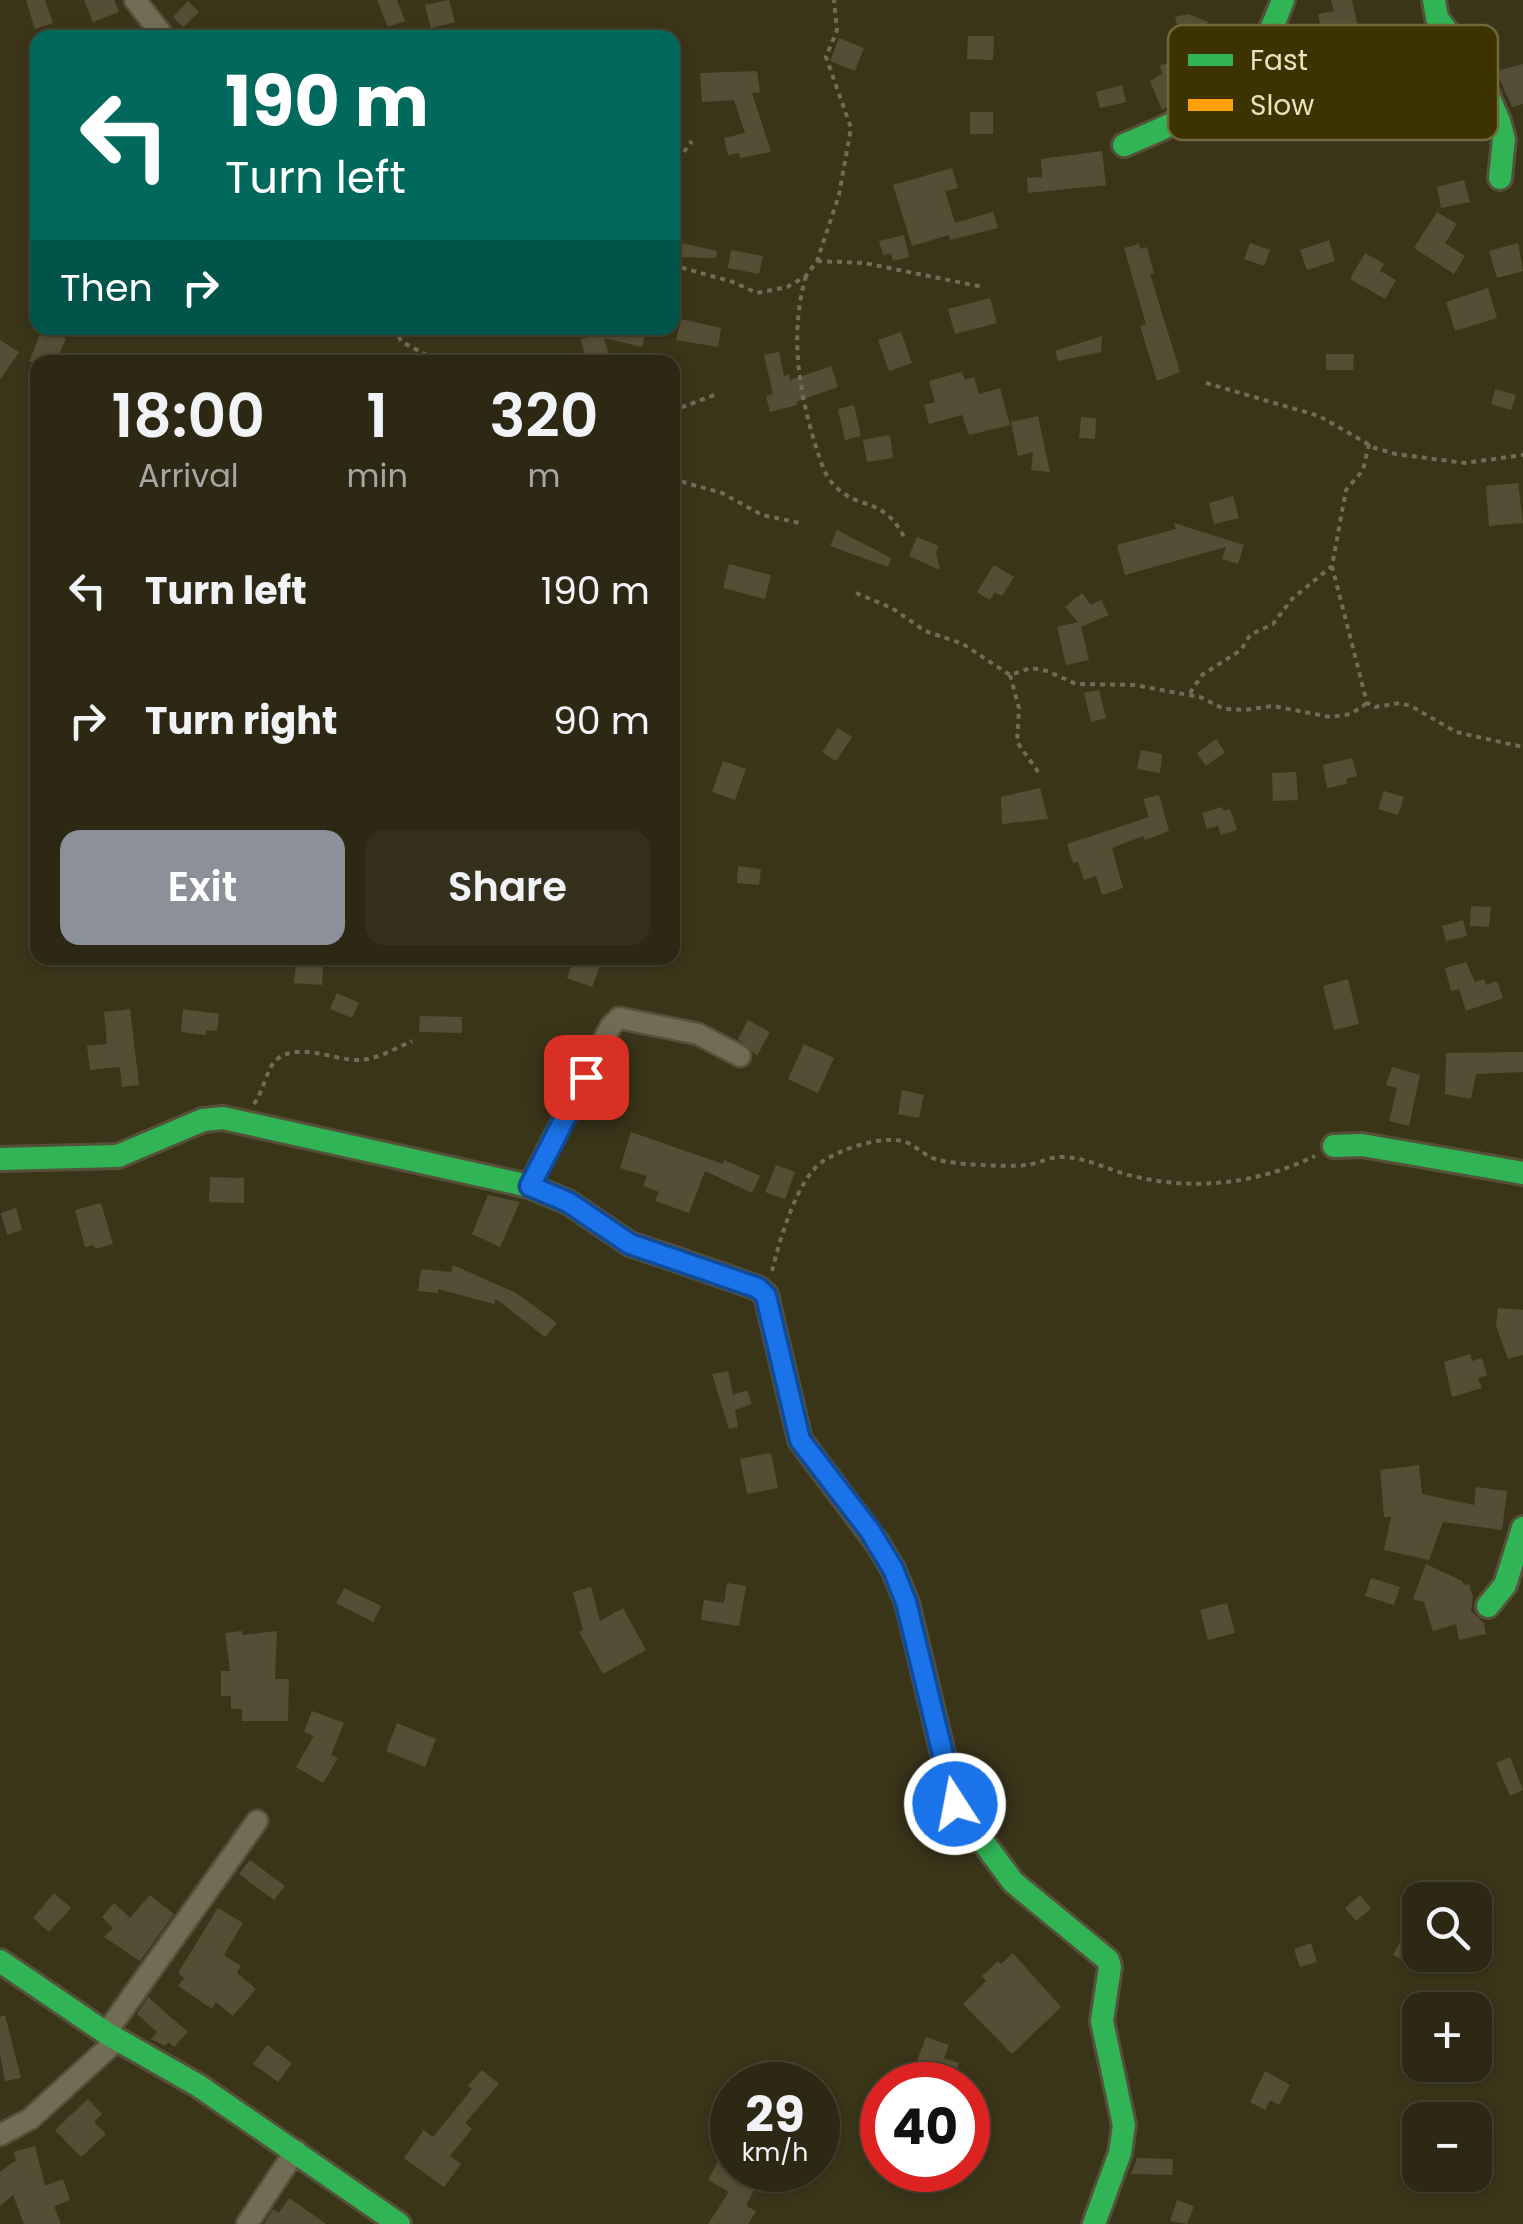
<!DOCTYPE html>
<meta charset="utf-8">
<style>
:root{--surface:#2c2813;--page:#34301c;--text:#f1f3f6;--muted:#a6a6a0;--line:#484433;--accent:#8c9099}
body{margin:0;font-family:Poppins,sans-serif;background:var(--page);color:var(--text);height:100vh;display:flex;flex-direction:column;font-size:38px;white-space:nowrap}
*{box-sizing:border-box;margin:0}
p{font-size:32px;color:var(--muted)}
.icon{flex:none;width:55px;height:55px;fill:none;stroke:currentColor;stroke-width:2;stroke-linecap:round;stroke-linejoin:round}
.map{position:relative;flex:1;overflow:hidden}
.drawer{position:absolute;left:30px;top:355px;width:650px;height:610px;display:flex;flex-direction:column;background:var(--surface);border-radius:20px;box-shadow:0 2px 8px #0004,0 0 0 2px var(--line)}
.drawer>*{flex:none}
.banner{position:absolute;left:30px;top:30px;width:650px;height:305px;border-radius:20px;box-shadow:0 2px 8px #0004,0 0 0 2px var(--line);background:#00695c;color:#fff;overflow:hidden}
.controls{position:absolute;left:1402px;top:1882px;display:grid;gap:20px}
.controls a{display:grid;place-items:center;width:90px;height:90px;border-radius:20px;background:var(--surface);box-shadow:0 2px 8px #0004,0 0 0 2px var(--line);font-size:50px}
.speed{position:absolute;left:710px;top:2062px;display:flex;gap:20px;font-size:50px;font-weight:700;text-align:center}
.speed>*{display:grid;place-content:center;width:130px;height:130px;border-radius:50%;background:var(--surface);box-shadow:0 2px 8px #0004,0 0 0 2px var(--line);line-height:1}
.speed small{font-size:25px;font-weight:400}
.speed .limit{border:15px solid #d22;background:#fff;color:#111}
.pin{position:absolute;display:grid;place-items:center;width:85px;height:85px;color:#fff;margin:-42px;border-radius:20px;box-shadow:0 5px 15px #0006}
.me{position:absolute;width:110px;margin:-55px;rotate:349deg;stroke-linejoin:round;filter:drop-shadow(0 0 8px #0008)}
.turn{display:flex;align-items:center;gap:35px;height:210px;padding:0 30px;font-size:45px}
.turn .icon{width:130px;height:130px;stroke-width:2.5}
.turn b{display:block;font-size:70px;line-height:85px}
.then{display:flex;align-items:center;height:95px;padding:0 30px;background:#0003;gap:20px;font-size:38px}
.eta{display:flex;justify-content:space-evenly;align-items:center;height:170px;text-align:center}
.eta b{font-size:60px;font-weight:600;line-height:70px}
.primary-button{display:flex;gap:20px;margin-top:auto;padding:20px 30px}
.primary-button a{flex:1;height:115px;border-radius:20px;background:var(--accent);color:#fff;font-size:40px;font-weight:600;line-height:115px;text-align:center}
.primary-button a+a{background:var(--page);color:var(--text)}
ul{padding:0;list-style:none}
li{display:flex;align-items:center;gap:30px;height:130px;padding:0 30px}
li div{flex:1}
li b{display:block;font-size:38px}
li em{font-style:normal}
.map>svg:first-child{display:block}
.building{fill:#564e34}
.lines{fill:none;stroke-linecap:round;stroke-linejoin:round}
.street-casing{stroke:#55503a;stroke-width:25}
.fast-casing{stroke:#55503a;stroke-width:28}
.slow-casing{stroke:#55503a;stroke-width:28}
.path{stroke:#706c55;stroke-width:4;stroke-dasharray:5 5;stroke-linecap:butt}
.street{stroke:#716d55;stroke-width:20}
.fast{stroke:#30b455;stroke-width:22}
.slow{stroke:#ff9f0a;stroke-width:22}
.route-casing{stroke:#114b97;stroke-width:25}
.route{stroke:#1a73e8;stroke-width:18}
.key{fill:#3d3300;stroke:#70683a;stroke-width:2.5}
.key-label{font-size:28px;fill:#e8e2c2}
</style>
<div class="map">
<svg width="1523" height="2224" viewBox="0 0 1523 2224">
<rect width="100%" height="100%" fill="#3a3519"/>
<g class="building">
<polygon points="26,0 45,0 53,23 35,29"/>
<polygon points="84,0 114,0 119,12 93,22"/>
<polygon points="377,0 397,0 405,21 388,27"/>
<polygon points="449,0 455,22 431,28 425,5"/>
<polygon points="1331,0 1352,0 1358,26 1322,34 1318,14 1334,11"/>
<polygon points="188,1 199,12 183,27 173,17"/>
<polygon points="1188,14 1208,22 1205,28 1210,44 1184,51 1175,17"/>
<polygon points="968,36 994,36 993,60 967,59"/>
<polygon points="839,38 864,48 855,71 830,61"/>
<polygon points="1178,62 1190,95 1162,110 1150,81 1162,74 1160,65"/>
<polygon points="1523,64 1523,104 1512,107 1496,71"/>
<polygon points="757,71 760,92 752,93 771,152 740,158 739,153 728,155 724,138 745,133 734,100 702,102 700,73"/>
<polygon points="1122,85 1126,102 1100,108 1096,92"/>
<rect x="970" y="112" width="23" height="22"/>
<polygon points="1102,151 1106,185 1028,193 1027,178 1042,177 1041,159"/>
<polygon points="952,168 958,188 945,191 955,223 993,212 998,228 950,240 949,235 912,246 893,185"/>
<polygon points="1464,180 1470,202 1441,208 1437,187"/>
<polygon points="1437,212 1457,224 1445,243 1465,256 1454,274 1414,248"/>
<polygon points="904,235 909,257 893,261 891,253 883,255 879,241"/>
<polygon points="1329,240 1335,261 1307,270 1300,250"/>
<polygon points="672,241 717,251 716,258 672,257"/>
<polygon points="1250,243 1270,250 1264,266 1244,259"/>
<polygon points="1518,243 1523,271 1497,278 1489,251"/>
<polygon points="1139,244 1140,249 1147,247 1154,273 1150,274 1180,372 1157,381 1140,326 1146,324 1124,248"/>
<polygon points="731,250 763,256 759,274 728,268"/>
<polygon points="1365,253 1384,264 1380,271 1396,280 1385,299 1350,279"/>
<polygon points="1488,288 1497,318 1455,331 1446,302"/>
<polygon points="990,298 997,323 955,334 948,309"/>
<polygon points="681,319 721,328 718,347 676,340"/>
<polygon points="622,328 647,328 642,347 604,338 609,355 586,361 581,339"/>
<polygon points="42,329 66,338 56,362 29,362"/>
<polygon points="901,332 912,363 889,371 878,340"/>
<polygon points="1102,336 1101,352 1058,361 1055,351"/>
<polygon points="0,340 19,352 0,380"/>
<polygon points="779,352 784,376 789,374 790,380 831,366 838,387 796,402 797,405 770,412 766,396 773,394 764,355"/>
<polygon points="1326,354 1354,354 1353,370 1326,370"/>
<polygon points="962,372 965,380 974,377 979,394 1000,388 1010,425 969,435 962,415 929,424 924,405 935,402 929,381"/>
<polygon points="1495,389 1516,395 1511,410 1491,404"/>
<polygon points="854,405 861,436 845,440 838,409"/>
<polygon points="1038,416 1045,449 1050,472 1031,470 1033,452 1018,456 1011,422"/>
<polygon points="1081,417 1096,418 1095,439 1079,438"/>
<polygon points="890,435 893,458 867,462 863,440"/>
<polygon points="1518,483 1523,523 1489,526 1486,486"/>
<polygon points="1233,496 1239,518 1214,524 1209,503"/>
<polygon points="1174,523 1244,545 1238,564 1222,559 1226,547 1125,575 1117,545 1176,529"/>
<polygon points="837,530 891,558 888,567 830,546"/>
<polygon points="917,537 939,546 936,552 940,570 909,556"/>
<polygon points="729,564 771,575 765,599 723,588"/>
<polygon points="994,565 1014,577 1002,596 995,592 990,600 977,592"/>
<polygon points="1082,593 1091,605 1101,600 1109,615 1081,627 1089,660 1066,665 1057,627 1078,622 1065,607"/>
<polygon points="1099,690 1106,718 1091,722 1084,693"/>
<polygon points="838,728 852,737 836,761 822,752"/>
<polygon points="1216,739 1225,752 1206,766 1197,753"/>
<polygon points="1141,750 1162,754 1160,773 1137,769"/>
<polygon points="1352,758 1357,776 1346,779 1347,784 1327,788 1323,765"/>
<polygon points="723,761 746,769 735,800 712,792"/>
<polygon points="1296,772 1298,800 1273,801 1272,773"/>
<polygon points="1040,788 1048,819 1002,824 1001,797"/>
<polygon points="1384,791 1404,797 1398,815 1378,809"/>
<polygon points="1159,795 1169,831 1145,840 1143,836 1112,848 1123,888 1102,895 1096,876 1084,880 1078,862 1073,863 1067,844 1149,817 1143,799"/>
<polygon points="1222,807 1223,811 1230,809 1237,830 1221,835 1218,826 1207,829 1202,813"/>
<polygon points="738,866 761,869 759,885 737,883"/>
<polygon points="1471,906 1491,907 1489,927 1470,926"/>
<polygon points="1463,920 1467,936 1446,941 1442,926"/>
<polygon points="574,958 603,958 592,987 567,978"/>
<polygon points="1466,962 1475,982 1484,979 1486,985 1497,981 1503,998 1466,1011 1459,989 1451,991 1445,968"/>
<polygon points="296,963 323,965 322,985 294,983"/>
<polygon points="1348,979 1359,1024 1334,1030 1323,986"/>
<polygon points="337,993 359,1003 352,1018 330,1009"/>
<polygon points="130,1009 139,1085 122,1087 120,1067 90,1070 87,1046 107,1044 104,1012"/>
<polygon points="183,1009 219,1014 217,1031 206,1030 206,1035 181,1032"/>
<polygon points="420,1016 462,1017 462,1033 419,1032"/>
<polygon points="748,1020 770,1032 757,1056 738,1039"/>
<polygon points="804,1044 834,1058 818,1093 788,1079"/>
<polygon points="1523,1052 1523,1072 1476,1074 1471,1099 1445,1094 1446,1053"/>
<polygon points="1392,1067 1420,1075 1409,1126 1389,1121 1397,1088 1386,1085"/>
<polygon points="902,1090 924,1095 919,1118 898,1114"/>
<polygon points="631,1132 723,1164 724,1160 760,1176 752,1193 705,1171 689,1213 655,1201 659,1192 643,1186 647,1176 620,1168"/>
<polygon points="776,1165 795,1172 785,1199 765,1192"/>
<polygon points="210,1177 244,1178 244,1203 209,1202"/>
<polygon points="488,1195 520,1202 500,1247 472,1234"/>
<polygon points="101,1203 113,1244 95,1249 93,1245 85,1247 75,1210"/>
<polygon points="16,1208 22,1230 7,1235 1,1213"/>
<polygon points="453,1265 516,1293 557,1323 545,1337 496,1299 494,1304 438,1289 438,1293 418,1291 421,1269 451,1272"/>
<polygon points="1498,1308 1523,1310 1523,1355 1508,1359 1496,1326"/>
<polygon points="1470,1354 1472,1361 1482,1358 1487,1375 1478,1378 1482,1388 1452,1397 1444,1362"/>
<polygon points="728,1371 733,1395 747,1390 752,1404 735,1410 738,1427 729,1429 712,1374"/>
<polygon points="771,1453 778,1488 747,1494 740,1459"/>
<polygon points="1419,1465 1422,1494 1474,1505 1476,1487 1507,1491 1502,1530 1443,1522 1429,1560 1384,1550 1391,1517 1384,1517 1380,1470"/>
<polygon points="1426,1564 1462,1581 1464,1585 1469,1584 1473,1597 1471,1611 1484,1623 1486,1634 1459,1640 1456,1624 1433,1631 1424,1602 1413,1599"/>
<polygon points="1371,1578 1400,1587 1394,1605 1365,1596"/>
<polygon points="727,1583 746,1586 739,1626 701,1620 704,1600 724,1603"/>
<polygon points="591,1587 600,1621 623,1608 646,1650 603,1674 579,1632 583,1630 573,1592"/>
<polygon points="344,1588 381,1606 373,1622 336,1603"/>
<polygon points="1227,1603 1235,1633 1208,1640 1200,1610"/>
<polygon points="242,1631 242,1635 277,1631 275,1679 289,1679 288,1721 242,1721 242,1709 231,1709 231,1696 221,1696 221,1671 230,1671 225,1633"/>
<polygon points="312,1711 344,1723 331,1755 338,1758 323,1783 296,1767 314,1736 304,1732"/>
<polygon points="397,1723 436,1739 425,1767 386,1751"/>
<polygon points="1510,1757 1523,1790 1510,1796 1496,1763"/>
<polygon points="250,1860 285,1886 274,1900 239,1874"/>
<polygon points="54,1893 71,1908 49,1932 33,1918"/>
<polygon points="150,1895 174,1914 140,1961 104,1937 113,1928 102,1917 114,1903 130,1918"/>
<polygon points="1360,1895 1371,1908 1356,1921 1345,1908"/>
<polygon points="218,1908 243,1923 224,1955 241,1966 237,1973 256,1989 233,2016 216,2002 212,2009 178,1986 184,1978 178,1973"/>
<polygon points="1401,1940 1420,1950 1420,1955 1428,1955 1421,1969 1393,1955"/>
<polygon points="1311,1943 1317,1962 1300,1967 1294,1949"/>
<polygon points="1013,1953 1061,2007 1012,2054 963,2004 986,1981 982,1976 998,1961 1001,1964"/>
<polygon points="148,1997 188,2032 174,2047 168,2042 165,2046 151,2039 157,2032 137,2014"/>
<polygon points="5,2015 21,2078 5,2081 0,2053 0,2017"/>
<polygon points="926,2037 949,2045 944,2058 959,2063 951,2085 908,2085"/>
<polygon points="267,2045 292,2063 278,2082 253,2064"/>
<polygon points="482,2070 499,2084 465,2123 472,2129 450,2156 461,2164 444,2187 404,2158 424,2130 433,2137 472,2089 468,2086"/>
<polygon points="1265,2071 1290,2085 1279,2105 1270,2100 1265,2110 1250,2102"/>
<polygon points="882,2078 882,2123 865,2115"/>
<polygon points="88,2099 102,2114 94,2122 106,2134 81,2157 55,2130"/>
<polygon points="732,2135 732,2170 765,2170 746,2205 756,2212 748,2224 708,2224 729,2192 708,2180"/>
<polygon points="35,2146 45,2186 63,2179 70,2200 54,2206 61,2224 24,2224 13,2195 0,2206 0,2172 16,2160 14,2152"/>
<polygon points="1137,2158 1173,2159 1172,2175 1131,2174"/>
<polygon points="289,2198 326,2224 264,2224 273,2209 279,2213"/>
<polygon points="1177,2200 1194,2206 1187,2224 1170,2221"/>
</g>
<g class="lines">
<g class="street-casing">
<g id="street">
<polyline points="135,0 165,38"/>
<polyline points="529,1186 611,1026 619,1018 698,1034 740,1056"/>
<polyline points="106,2033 257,1821"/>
<polyline points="0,2135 30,2119 117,2040"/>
<polyline points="247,2224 296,2150"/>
</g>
</g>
<g class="fast-casing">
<g id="fast">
<polyline points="1434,0 1437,18 1478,73 1499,121 1504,139 1500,178"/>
<path d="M1124 145C1206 111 1251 88 1283 0"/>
<polyline points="1334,1146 1362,1145 1523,1173"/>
<polyline points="0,1159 118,1156 203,1120 223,1118 529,1186 568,1202 630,1244 675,1259"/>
<polyline points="878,1544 893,1569 907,1603 955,1804 1013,1882 1108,1960 1110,1967 1102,2021 1124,2125 1120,2153 1094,2224"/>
<polyline points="1488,1606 1505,1585 1523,1528"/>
<polyline points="0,1961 106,2033 199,2086 399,2224"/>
</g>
</g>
<g class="slow-casing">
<polyline id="slow" points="675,1259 758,1288 766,1295 800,1440 878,1544"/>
</g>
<g class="path">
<polyline points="672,168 692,141"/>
<polyline points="817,261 864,263 983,287"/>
<polyline points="672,265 733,282 757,293 787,287 806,276 817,261 839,195 851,128 826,57 837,30 834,0"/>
<path d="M806 276C789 334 799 394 817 450 821 462 825 476 834 485 859 512 884 495 905 539"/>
<polyline points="393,328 402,342 440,362"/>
<polyline points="1206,383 1319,416 1375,448 1396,454 1465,463 1523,455"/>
<polyline points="672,411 714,395"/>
<polyline points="1369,444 1363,470 1346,490 1332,566 1367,703 1375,707 1400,703 1411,706 1456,732 1523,747"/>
<polyline points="672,479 722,493 762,515 800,523"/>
<polyline points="856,593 892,608 925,631 963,644 1010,675 1031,668 1047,671 1076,684 1134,685 1200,697 1224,709 1244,710 1273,706 1330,717 1351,714 1367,703"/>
<polyline points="1010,675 1019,708 1017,742 1041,776"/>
<polyline points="1190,693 1202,675 1241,650 1250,635 1273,624 1292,599 1332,566"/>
<path d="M254 1104C263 1092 267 1069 275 1061 297 1040 334 1061 360 1060 378 1059 396 1048 412 1041"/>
<path d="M772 1271C779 1242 797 1179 822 1162 841 1149 879 1136 902 1141 915 1144 923 1155 935 1159 954 1165 1007 1167 1027 1165 1040 1163 1051 1156 1064 1157 1089 1158 1112 1172 1137 1177 1198 1191 1259 1183 1315 1156"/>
</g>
<use href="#street" class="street"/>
<use href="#fast" class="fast"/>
<use href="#slow" class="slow"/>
</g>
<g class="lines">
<g class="route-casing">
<polyline id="route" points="586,1077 530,1186 568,1202 630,1244 758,1288 766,1296 800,1440 870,1531 893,1569 906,1602 955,1804"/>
</g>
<use href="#route" class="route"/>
</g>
<rect x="1168" y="25" width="330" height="115" rx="15" class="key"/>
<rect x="1188" y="54" width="45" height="12" fill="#30b455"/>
<rect x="1188" y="99" width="45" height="12" fill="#ff9f0a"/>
<g class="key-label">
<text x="1250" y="70">Fast</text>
<text x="1250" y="115">Slow</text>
</g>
</svg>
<div class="controls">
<a><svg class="icon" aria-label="search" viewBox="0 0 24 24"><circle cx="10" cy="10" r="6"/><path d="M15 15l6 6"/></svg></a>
<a>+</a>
<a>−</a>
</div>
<div class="speed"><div>29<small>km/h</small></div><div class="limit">40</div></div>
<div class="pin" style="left:586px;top:1077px;background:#d93025"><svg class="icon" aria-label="arrive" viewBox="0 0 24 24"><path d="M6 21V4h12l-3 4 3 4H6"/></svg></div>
<svg class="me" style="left:955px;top:1804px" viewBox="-20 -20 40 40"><circle r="17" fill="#1a73e8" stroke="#fff" stroke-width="3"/><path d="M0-11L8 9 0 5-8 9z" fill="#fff"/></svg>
<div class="banner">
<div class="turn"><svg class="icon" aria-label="left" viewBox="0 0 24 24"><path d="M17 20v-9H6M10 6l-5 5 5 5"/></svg><div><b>190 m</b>Turn left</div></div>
<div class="then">Then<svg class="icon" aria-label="right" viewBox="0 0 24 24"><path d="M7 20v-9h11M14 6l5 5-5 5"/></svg></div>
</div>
<section class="drawer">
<div class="eta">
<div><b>18:00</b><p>Arrival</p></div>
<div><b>1</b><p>min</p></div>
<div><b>320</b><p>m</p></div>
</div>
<ul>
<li><svg class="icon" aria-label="left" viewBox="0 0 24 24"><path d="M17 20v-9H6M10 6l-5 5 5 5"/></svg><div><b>Turn left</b></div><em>190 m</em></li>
<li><svg class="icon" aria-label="right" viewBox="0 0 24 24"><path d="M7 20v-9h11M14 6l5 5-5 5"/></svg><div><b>Turn right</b></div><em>90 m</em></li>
</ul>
<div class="primary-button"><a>Exit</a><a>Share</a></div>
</section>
</div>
